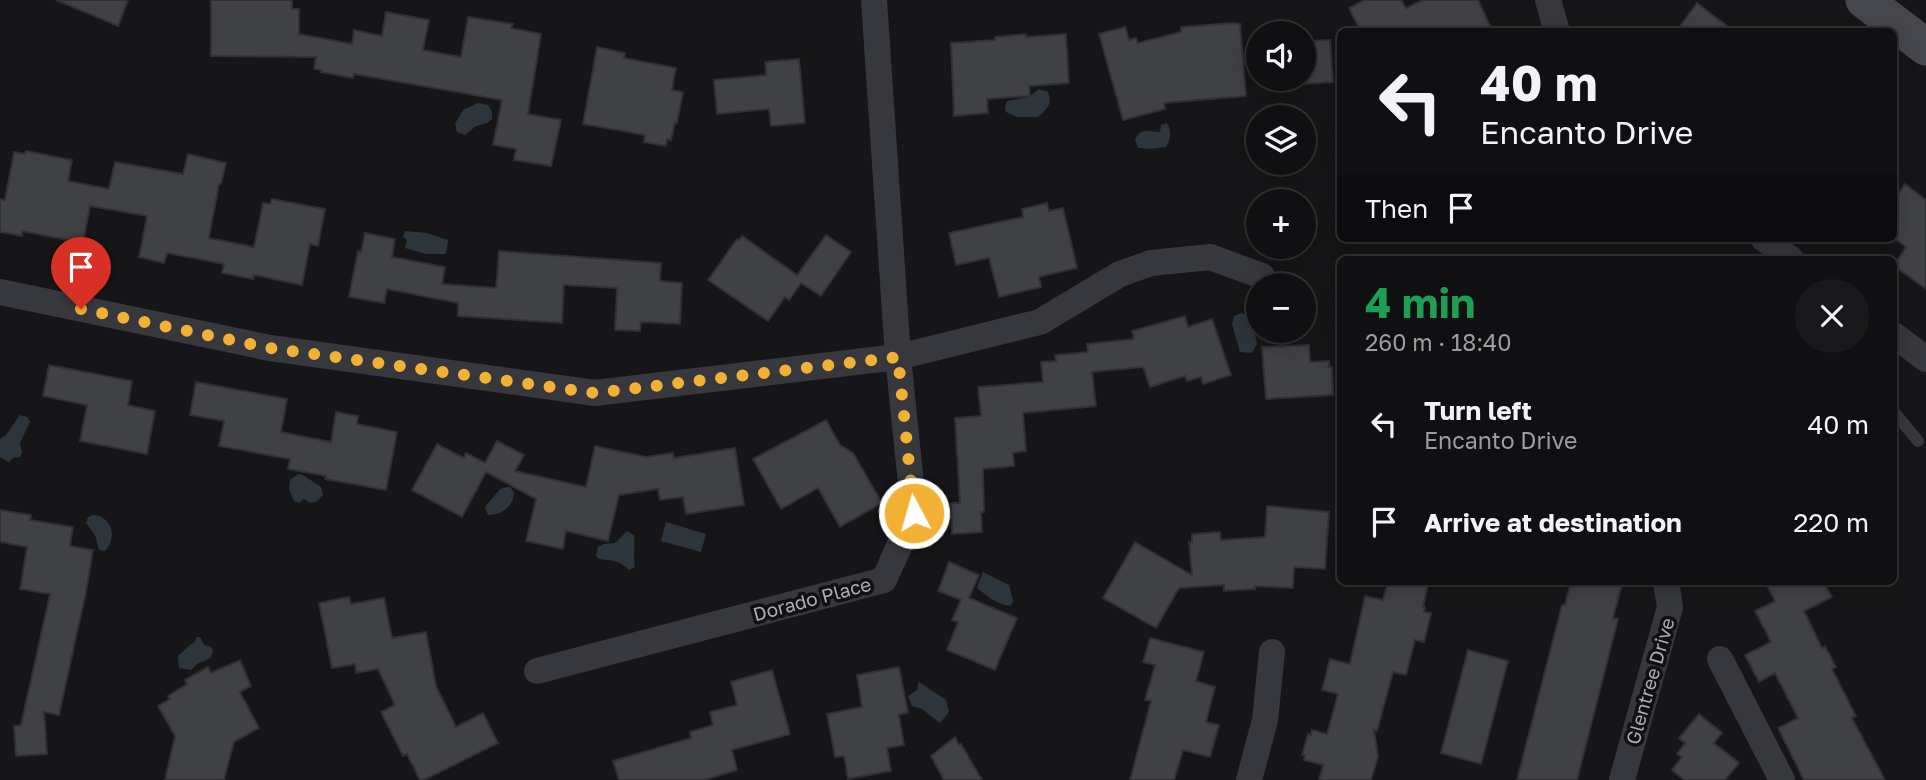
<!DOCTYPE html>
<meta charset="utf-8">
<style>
:root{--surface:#101012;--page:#19191b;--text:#f1f3f6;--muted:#9c9d9f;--line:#303032}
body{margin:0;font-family:"Golos Text",sans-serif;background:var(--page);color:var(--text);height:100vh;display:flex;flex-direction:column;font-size:26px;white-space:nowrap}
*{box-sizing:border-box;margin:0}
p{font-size:23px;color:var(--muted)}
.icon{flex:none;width:38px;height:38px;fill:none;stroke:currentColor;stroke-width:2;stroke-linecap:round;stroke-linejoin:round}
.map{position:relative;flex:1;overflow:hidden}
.drawer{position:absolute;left:1337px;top:256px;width:560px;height:329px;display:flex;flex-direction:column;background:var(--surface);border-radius:10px;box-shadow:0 4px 18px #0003,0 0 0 2px var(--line)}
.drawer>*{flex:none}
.banner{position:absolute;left:1337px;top:28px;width:560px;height:214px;border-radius:10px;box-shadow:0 4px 18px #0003,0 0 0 2px var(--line);background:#101012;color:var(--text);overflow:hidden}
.tools{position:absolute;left:1246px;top:21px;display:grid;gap:14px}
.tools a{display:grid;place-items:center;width:70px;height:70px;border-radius:50%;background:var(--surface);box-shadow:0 4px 18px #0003,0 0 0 2px var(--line);font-size:35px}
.pin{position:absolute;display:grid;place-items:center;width:60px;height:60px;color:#fff;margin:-72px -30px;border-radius:50% 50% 50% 0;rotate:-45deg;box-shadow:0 0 7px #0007}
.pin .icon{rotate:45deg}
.me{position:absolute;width:77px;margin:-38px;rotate:354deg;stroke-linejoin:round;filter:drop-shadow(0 0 5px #0008)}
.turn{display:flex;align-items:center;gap:24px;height:147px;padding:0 28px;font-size:32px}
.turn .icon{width:91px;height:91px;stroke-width:2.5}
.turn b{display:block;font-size:49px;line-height:60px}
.then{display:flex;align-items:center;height:66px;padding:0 28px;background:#0003;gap:14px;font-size:26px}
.round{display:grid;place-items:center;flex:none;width:74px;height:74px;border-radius:37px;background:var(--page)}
.headline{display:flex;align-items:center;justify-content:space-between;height:119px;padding:0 28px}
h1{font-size:42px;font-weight:700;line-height:52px;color:#1e9e55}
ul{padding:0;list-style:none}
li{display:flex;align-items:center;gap:21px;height:98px;padding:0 28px}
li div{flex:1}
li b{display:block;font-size:26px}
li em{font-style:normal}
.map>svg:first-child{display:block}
.water{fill:#2c353c}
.building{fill:#404145;stroke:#303034;stroke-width:2}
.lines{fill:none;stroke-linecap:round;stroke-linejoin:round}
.lane{stroke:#37383d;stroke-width:12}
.street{stroke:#37383d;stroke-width:26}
.secondary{stroke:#45474d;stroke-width:37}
.route{stroke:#f2b134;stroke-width:12;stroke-dasharray:0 21.6}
.labels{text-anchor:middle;stroke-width:7;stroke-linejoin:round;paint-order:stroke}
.street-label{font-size:19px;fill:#a8adb8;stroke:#111113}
</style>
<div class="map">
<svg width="1926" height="780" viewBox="0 0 1926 780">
<rect width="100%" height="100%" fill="#161618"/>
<g class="water">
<path d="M1039 89 1048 92C1053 103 1047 110 1038 117H1017L1006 112 1005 107 1007 101 1029 97Z"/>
<polygon points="478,103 488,105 492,112 492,119 487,123 476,126 465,135 457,132 455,124 463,110"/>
<path d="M1167 123C1172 132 1171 138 1166 147L1150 149 1138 148 1135 140C1141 126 1149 132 1160 132L1161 125Z"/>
<polygon points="405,231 427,233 448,240 446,254 426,254 405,248 407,240 403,237"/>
<polygon points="1242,313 1252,320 1257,344 1252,353 1240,352 1232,324 1234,316"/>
<polygon points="20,415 27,417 30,422 20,443 22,452 20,457 13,458 9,462 0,457 0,439 6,435"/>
<polygon points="298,474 303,475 321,487 323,495 316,502 310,503 304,499 299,503 294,501 289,489 290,480"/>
<path d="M506 487H510L514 492C514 506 502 515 488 515L485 507 500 489Z"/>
<path d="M93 515C112 516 118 538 105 551L99 550 95 535 86 523 88 517Z"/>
<polygon points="666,522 706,534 701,552 661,541"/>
<path d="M627 531 634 535C635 546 633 556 635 567L629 570C621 561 612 560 599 559L596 556 598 547 604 544 615 543Z"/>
<path d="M983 572 1009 585 1013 601 1011 606C998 605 987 596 977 588Z"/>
<polygon points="197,637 200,637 204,645 211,647 213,650 211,658 197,664 191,670 179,668 178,656 191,644 194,643"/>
<polygon points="919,682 946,700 949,712 940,723 922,709 912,706 908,696 917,690"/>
</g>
<g class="building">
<polygon points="56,0 128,0 118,26"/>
<polygon points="211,0 292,0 292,9 299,9 299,34 352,44 354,30 382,36 386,12 429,20 423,50 461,57 468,17 513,24 511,28 541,34 528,114 561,120 551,166 514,160 516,149 493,145 502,100 354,74 353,78 321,72 322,70 314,69 316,57 211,56"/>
<polygon points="1365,0 1401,0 1406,8 1423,0 1478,0 1493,32 1361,32 1349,8"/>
<polygon points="1697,3 1735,32 1676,32"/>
<polygon points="1232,23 1240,24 1246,96 1164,103 1165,109 1123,120 1099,34 1125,27 1129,40 1136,38 1138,43 1181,32 1181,27"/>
<polygon points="1026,34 1026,37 1066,34 1069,83 1029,86 1030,96 987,99 988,113 954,116 951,43 995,40 995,37"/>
<polygon points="1330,40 1333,82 1304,84 1304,41"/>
<polygon points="597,47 625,53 624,58 676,68 672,90 683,92 677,123 675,122 671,140 667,139 666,146 644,142 645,135 583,124"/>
<polygon points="799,59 805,123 771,126 769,109 717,114 714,80 766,75 765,62"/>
<polygon points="26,151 72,160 68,181 109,189 115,162 183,174 188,154 226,163 221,184 219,184 209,238 254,247 263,203 270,204 272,199 325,209 318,246 310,244 302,285 254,275 253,279 222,273 224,264 167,253 164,263 139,257 147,216 90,206 83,243 22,231 22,236 0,232 0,199 5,200 14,152 25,154"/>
<polygon points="1905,184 1926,200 1926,289 1894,266 1906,247 1894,238 1894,200"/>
<polygon points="1047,203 1049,211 1063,208 1077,268 1039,277 1041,287 999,297 989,258 956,265 949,233 1023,217 1022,209"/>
<polygon points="365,233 395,239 392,257 445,267 442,284 496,288 499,251 661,263 660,281 682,283 680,324 641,322 640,331 615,330 617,288 564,285 562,323 458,316 458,303 387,289 384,303 349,297 358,251 361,252"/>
<polygon points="826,235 851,252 821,296 801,283 789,300 785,297 768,321 708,280 737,239 739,240 742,236 797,275"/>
<polygon points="1185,316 1188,327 1212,319 1231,375 1203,384 1201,377 1187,381 1185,376 1150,387 1143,367 1092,372 1096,406 1023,413 1026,451 1013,453 1014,466 983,469 984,512 981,512 982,532 952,534 951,503 960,503 955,418 981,416 978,387 1043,382 1041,362 1056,361 1055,355 1088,352 1087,344 1134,339 1132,331"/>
<polygon points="1309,345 1310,362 1329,361 1329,367 1332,367 1333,395 1266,399 1262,347"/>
<polygon points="49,365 132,381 128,405 155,411 147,454 80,441 87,405 43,396"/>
<polygon points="196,382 287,399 281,432 331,442 336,412 358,416 357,424 397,432 386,490 325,479 326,476 288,469 290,459 219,446 224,421 190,415"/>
<polygon points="826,420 840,445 853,453 882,503 840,527 818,488 781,509 753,459"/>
<polygon points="497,441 524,455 515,471 586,487 595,446 646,457 673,453 674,458 735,448 744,505 686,514 683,497 660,500 658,489 619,495 608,541 566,531 563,549 526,541 536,499 486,472 462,517 412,490 437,444 464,458 466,453 485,463"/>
<polygon points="1267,506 1329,512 1325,569 1294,567 1293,588 1255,586 1255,589 1224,591 1224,585 1179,588 1156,628 1103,598 1135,542 1192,575 1189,542 1192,542 1192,534 1220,532 1221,540 1265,537"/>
<polygon points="0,510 31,515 30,520 73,527 70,546 93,550 86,592 59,715 44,712 47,754 16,756 14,726 21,725 50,594 20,589 27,547 0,542"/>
<polygon points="949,562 979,575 969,598 1017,618 995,670 947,650 958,622 952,620 961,600 938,591"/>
<polygon points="1388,581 1429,581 1423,607 1425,607 1424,612 1431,613 1424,642 1415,640 1406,675 1393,672 1377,731 1374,730 1378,757 1371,780 1319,780 1323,765 1304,760 1305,755 1302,755 1308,734 1311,735 1312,730 1327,734 1338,694 1322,690 1330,659 1350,664 1365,596 1383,600"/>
<polygon points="1571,581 1623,581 1613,618 1618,619 1577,780 1517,780 1562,605 1565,605"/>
<polygon points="1765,581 1823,581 1832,597 1804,611 1822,648 1825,646 1836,667 1832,669 1856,716 1852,718 1885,780 1804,780 1778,728 1798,718 1775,673 1759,682 1745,655 1771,642 1755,611 1775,601"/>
<polygon points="349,597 351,604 384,598 392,638 426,632 436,686 456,727 483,713 498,743 424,780 420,780 407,754 403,756 381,712 395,705 378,669 356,673 355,664 332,668 319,603"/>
<polygon points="1150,638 1204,652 1196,681 1215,687 1206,722 1219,725 1210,757 1183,750 1174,780 1130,780 1151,701 1145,700 1155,665 1143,662"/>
<polygon points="1468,650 1508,661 1481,764 1441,753"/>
<polygon points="240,660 251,686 240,692 259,728 234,742 224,780 165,780 175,736 158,706 170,699 168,696 187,684 185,680 208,667 211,673"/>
<polygon points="899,667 908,713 899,715 904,745 887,748 891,771 848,779 844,756 835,757 827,714 862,707 857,675"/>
<polygon points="772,670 790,734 732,750 737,770 704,780 619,780 613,761 691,738 690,732 713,725 710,712 737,705 731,682"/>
<polygon points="1699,714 1722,733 1714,743 1739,763 1725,780 1684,780 1672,770 1682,757 1677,754 1685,743 1679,738"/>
<polygon points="955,737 959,745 961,744 982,780 944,780 931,756"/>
</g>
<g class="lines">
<polyline class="lane" points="1894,412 1918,441"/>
<g class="street">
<polyline points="1548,0 1557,32"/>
<polyline points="1763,238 1791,259"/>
<polyline points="0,292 270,348 595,393 898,357 1040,322 1120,274 1151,263 1210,257 1262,276"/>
<polyline points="1894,335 1926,359"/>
<polyline points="1720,659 1782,780"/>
<polyline points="537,671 884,580 914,513 898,357 874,0"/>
<polyline points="1249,780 1265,720 1272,652"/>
<polyline points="1622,780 1670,607 1666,581"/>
</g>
<polyline class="secondary" points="1864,0 1926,47"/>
</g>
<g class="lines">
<polyline class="route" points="81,309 270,348 595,393 898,357 914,513"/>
</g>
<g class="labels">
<g class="street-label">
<text transform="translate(812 599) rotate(-15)" y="7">Dorado Place</text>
<text transform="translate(1650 681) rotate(-74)" y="7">Glentree Drive</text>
</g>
</g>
</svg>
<div class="tools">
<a><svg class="icon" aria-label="sound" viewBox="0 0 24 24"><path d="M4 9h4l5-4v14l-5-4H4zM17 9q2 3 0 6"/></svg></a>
<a><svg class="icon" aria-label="layers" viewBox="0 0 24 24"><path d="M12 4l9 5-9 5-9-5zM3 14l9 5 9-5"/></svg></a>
<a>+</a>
<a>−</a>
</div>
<div class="pin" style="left:81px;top:309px;background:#d93025"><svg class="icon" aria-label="arrive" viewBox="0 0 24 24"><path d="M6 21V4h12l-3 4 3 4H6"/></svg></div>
<svg class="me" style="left:914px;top:513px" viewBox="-20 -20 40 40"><circle r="17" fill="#f2b134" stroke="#fff" stroke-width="3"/><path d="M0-11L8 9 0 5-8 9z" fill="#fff"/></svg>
<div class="banner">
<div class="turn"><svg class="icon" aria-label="left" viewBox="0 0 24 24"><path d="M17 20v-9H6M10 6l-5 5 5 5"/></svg><div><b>40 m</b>Encanto Drive</div></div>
<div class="then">Then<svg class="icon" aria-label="arrive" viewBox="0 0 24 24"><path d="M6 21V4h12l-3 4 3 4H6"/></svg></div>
</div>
<section class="drawer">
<div class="headline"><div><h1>4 min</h1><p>260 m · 18:40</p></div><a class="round"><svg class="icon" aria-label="close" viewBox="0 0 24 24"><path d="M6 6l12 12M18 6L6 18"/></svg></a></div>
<ul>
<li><svg class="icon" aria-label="left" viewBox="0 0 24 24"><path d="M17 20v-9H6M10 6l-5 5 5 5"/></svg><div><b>Turn left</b><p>Encanto Drive</p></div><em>40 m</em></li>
<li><svg class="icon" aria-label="arrive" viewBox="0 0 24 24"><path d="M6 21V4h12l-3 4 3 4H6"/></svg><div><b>Arrive at destination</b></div><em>220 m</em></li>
</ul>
</section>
</div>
